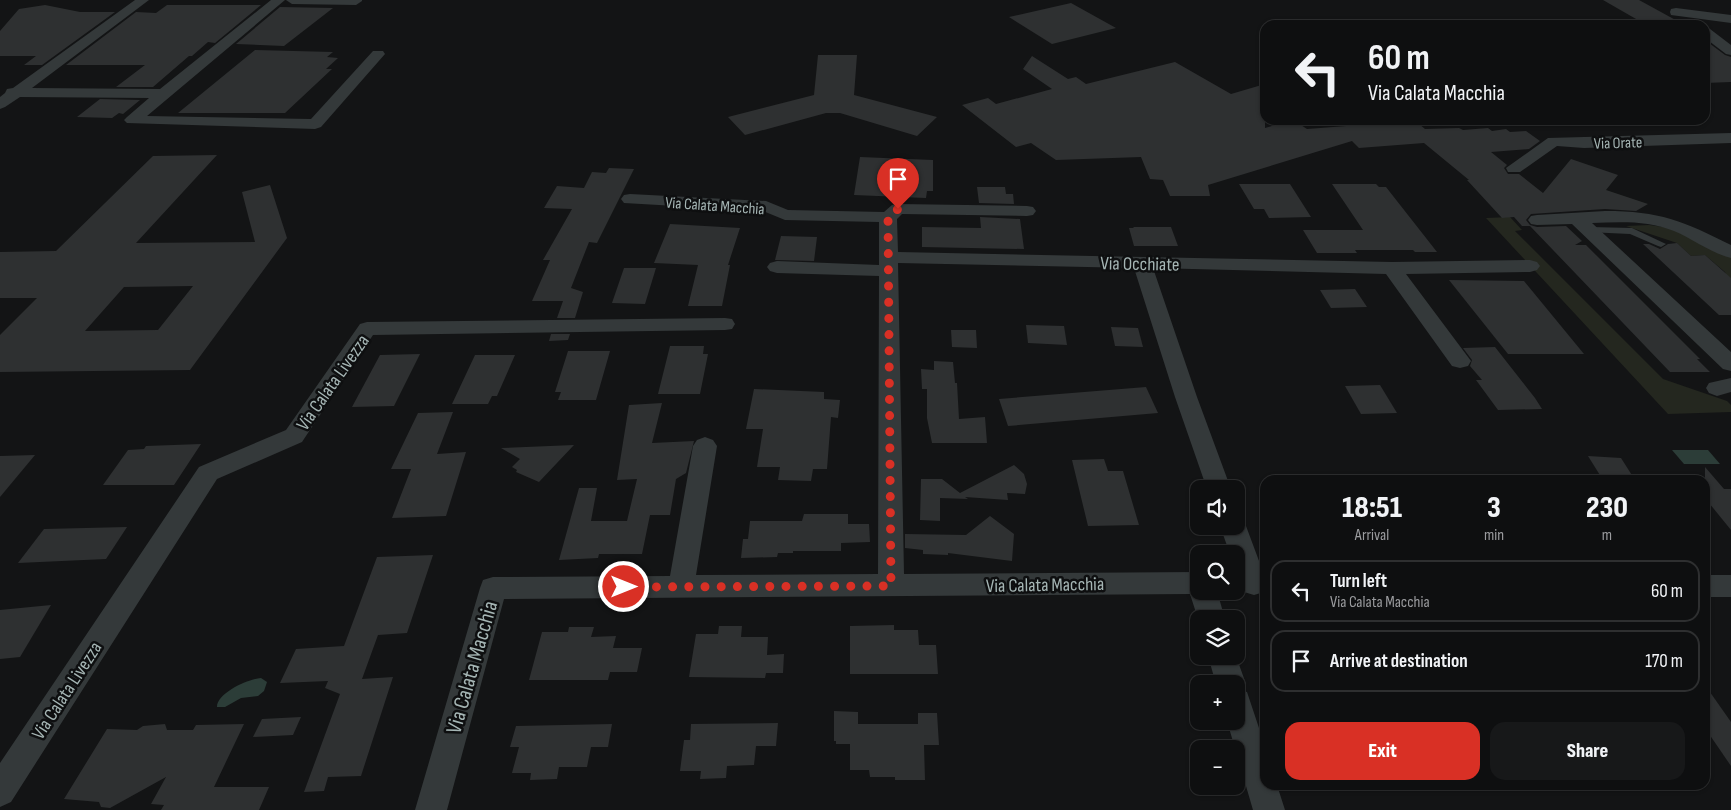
<!DOCTYPE html>
<meta charset="utf-8">
<style>
:root{--surface:#0e0f10;--page:#171819;--text:#f1f3f6;--muted:#9b9c9f;--line:#2e2f30;--accent:#d93025}
body{margin:0;font-family:"Sofia Sans Condensed",sans-serif;background:var(--page);color:var(--text);height:100vh;display:flex;flex-direction:column;font-size:19px;white-space:nowrap}
*{box-sizing:border-box;margin:0}
p{font-size:16px;color:var(--muted)}
.icon{flex:none;width:28px;height:28px;fill:none;stroke:currentColor;stroke-width:2;stroke-linecap:round;stroke-linejoin:round}
.map{position:relative;flex:1;overflow:hidden}
.panel{position:absolute;left:1260px;top:475px;width:450px;height:315px;display:flex;flex-direction:column;background:var(--surface);border-radius:15px;box-shadow:0 1px 4px #0004,0 0 0 1px var(--line)}
.panel>*{flex:none}
.top-card{position:absolute;left:1260px;top:20px;width:450px;height:105px;border-radius:15px;box-shadow:0 1px 4px #0004,0 0 0 1px var(--line);background:#0e0f10;color:var(--text);overflow:hidden}
.buttons{position:absolute;left:1190px;top:480px;display:grid;gap:10px}
.buttons a{display:grid;place-items:center;width:55px;height:55px;border-radius:10px;background:var(--surface);box-shadow:0 1px 4px #0004,0 0 0 1px var(--line);font-size:25px}
.pin{position:absolute;display:grid;place-items:center;width:42px;height:42px;color:#fff;margin:-51px -21px;border-radius:50% 50% 50% 0;rotate:-45deg;box-shadow:0 0 5px #0007}
.pin .icon{rotate:45deg}
.me{position:absolute;width:55px;margin:-28px;rotate:90deg;stroke-linejoin:round;filter:drop-shadow(0 0 4px #0008)}
.turn{display:flex;align-items:center;gap:18px;height:105px;padding:0 25px;font-size:22px}
.turn .icon{width:65px;height:65px;stroke-width:2.5}
.turn b{display:block;font-size:35px;line-height:42px}
.eta{display:flex;justify-content:space-evenly;align-items:center;height:85px;text-align:center}
.eta b{font-size:30px;font-weight:800;line-height:35px}
.button{display:flex;gap:10px;margin-top:auto;padding:10px 25px}
.button a{flex:1;height:58px;border-radius:15px;background:var(--accent);color:#fff;font-size:20px;font-weight:800;line-height:58px;text-align:center}
.button a+a{background:var(--page);color:var(--text)}
ul{padding:0;list-style:none}
li{display:flex;align-items:center;gap:15px;height:62px;margin:0 10px 8px;padding:0 15px;border:2px solid var(--line);border-radius:15px}
li div{flex:1}
li b{display:block;font-size:19px}
li em{font-style:normal}
.map>svg:first-child{display:block}
.green{fill:#24271f}
.water{fill:#2c3d38}
.building{fill:#2e3031;fill-rule:evenodd}
.lines{fill:none;stroke-linecap:round;stroke-linejoin:round}
.service{fill:#34393a;fill-rule:evenodd}
.minor{fill:#34393a;fill-rule:evenodd}
.route{stroke:#d93025;stroke-width:9;stroke-dasharray:0 16.2}
.labels{text-anchor:middle;stroke-width:5;stroke-linejoin:round;paint-order:stroke}
.far-street-label{font-size:16px;fill:#a5b5b4;stroke:#0e0f10}
.street-label{font-size:19px;fill:#a5b5b4;stroke:#0e0f10}
.near-street-label{font-size:22px;fill:#a5b5b4;stroke:#0e0f10}
</style>
<div class="map">
<svg width="1731" height="810" viewBox="0 0 1731 810">
<rect width="100%" height="100%" fill="#131415"/>
<g class="green">
<polygon points="1510,217 1522,230 1515,231 1663,379 1727,401 1731,405 1731,412 1668,414 1486,218"/>
<polygon points="1649,225 1670,228 1731,257 1731,290 1725,272 1705,255 1691,256 1677,243 1626,226"/>
</g>
<g class="water">
<polygon points="1672,450 1708,450 1720,464 1684,464"/>
<path d="M261 678 267 682 264 691 258 696 241 698 225 707H217C217 693 248 679 261 678Z"/>
</g>
<g class="building">
<polygon points="1603,0 1639,0 1681,23 1643,23"/>
<polygon points="1071,3 1116,28 1052,44 1009,17"/>
<polygon points="45,5 80,12 115,12 42,65 24,65 36,56 0,56 0,31 19,9"/>
<polygon points="167,5 261,5 215,43 208,42 192,56 189,56 153,87 116,87 145,65 66,65 136,12 156,13"/>
<polygon points="280,7 333,8 284,46 236,44"/>
<polygon points="1705,40 1725,55 1731,57 1731,82 1705,83"/>
<polygon points="255,50 333,52 327,57 338,58 326,69 332,69 285,113 178,113"/>
<polygon points="818,55 857,55 854,95 937,117 917,136 840,113 826,113 745,135 728,117 814,95"/>
<polygon points="1032,56 1068,79 1076,77 1086,84 1175,62 1231,94 1265,84 1265,128 1293,120 1307,129 1386,123 1387,126 1419,124 1425,129 1459,128 1463,130 1488,128 1492,131 1506,129 1510,132 1526,131 1540,141 1529,149 1491,152 1507,165 1504,168 1508,174 1519,174 1543,193 1571,159 1618,175 1606,190 1648,204 1636,211 1605,209 1531,214 1526,220 1530,225 1537,227 1566,226 1582,241 1575,245 1586,245 1700,359 1697,359 1710,372 1670,372 1530,226 1522,226 1514,217 1502,218 1467,180 1469,180 1424,143 1359,148 1352,141 1208,185 1210,196 1170,196 1163,180 1150,179 1141,157 1056,160 1031,143 1016,147 962,105 988,98 996,104 1052,89 1023,69"/>
<polygon points="100,99 140,100 123,114 119,113 112,118 77,117"/>
<path d="M217 155 136 243 255 242 242 192 270 185 287 238 190 370 0 372V335L37 298H0V252L56 251 153 156ZM193 286 158 330 85 331 124 287Z"/>
<polygon points="860,157 933,160 933,191 927,191 926,198 854,195"/>
<polygon points="609,168 634,169 597,243 589,242 571,288 583,292 575,318 557,318 563,301 532,301 550,260 543,260 572,209 544,208 557,186 584,188 592,172 606,173"/>
<polygon points="1239,184 1290,184 1311,217 1269,218 1264,209 1254,209"/>
<polygon points="1332,184 1376,184 1379,187 1386,187 1437,252 1415,252 1413,250 1355,250 1357,253 1317,253 1303,230 1363,230"/>
<polygon points="977,187 1005,187 1006,194 1013,194 1014,204 979,203"/>
<polygon points="980,217 1020,219 1024,249 922,247 922,227 981,228"/>
<polygon points="670,224 740,228 728,265 730,265 722,306 688,306 698,265 654,263"/>
<polygon points="1133,227 1171,227 1178,246 1134,246 1129,228 1134,228"/>
<polygon points="781,236 817,237 814,261 775,260"/>
<polygon points="1677,243 1691,256 1705,255 1731,278 1731,315 1719,315 1643,244 1649,244 1660,249 1668,244"/>
<polygon points="624,268 656,268 645,304 612,303"/>
<polygon points="1449,280 1524,281 1584,354 1508,354"/>
<polygon points="1355,289 1367,307 1331,308 1320,290"/>
<polygon points="1026,325 1064,326 1067,345 1028,343"/>
<polygon points="1111,327 1138,328 1143,347 1115,346"/>
<polygon points="951,330 976,330 977,348 952,347"/>
<polygon points="551,334 570,334 568,340 549,341"/>
<polygon points="670,346 704,346 703,354 708,354 700,394 658,394"/>
<polygon points="1495,347 1535,398 1542,409 1498,410 1476,380 1482,380 1470,366 1472,360 1463,348"/>
<polygon points="568,351 610,351 596,400 558,400 561,392 555,392"/>
<polygon points="420,354 394,406 352,407 380,355"/>
<polygon points="475,355 515,355 497,396 492,396 488,404 452,404"/>
<polygon points="934,361 953,362 955,383 957,383 959,419 985,417 987,443 932,443 927,418 927,389 922,389 921,369 934,370"/>
<polygon points="1380,385 1397,413 1361,414 1345,386"/>
<polygon points="1146,387 1158,413 1008,426 999,399"/>
<polygon points="754,389 824,392 824,399 840,400 838,418 831,417 827,469 813,469 811,481 778,480 780,467 757,467 763,429 746,429"/>
<polygon points="662,403 652,443 694,441 686,473 676,479 670,515 650,515 642,554 599,554 598,558 559,560 579,488 597,488 591,521 627,521 637,479 617,480 629,405"/>
<polygon points="453,412 437,454 466,452 446,516 392,518 411,469 391,469 418,413"/>
<polygon points="201,444 174,485 103,485 128,450 144,449 146,446"/>
<polygon points="574,445 539,482 516,472 517,470 512,467 520,459 501,448"/>
<polygon points="35,455 0,497 0,456"/>
<polygon points="1588,456 1621,458 1635,480 1603,480"/>
<polygon points="1104,459 1108,471 1123,471 1139,525 1088,526 1072,460"/>
<polygon points="1014,465 1024,474 1027,484 1025,494 1007,493 1008,500 965,497 968,499 940,498 940,521 920,520 921,479 942,479 960,493"/>
<polygon points="1705,467 1724,489 1731,489 1731,530 1705,498"/>
<polygon points="804,514 848,514 848,524 869,524 870,542 841,543 841,551 793,551 793,553 778,553 777,557 741,558 743,539 748,539 750,521 802,521"/>
<polygon points="990,516 1014,534 1012,561 948,553 948,555 923,554 923,550 905,548 905,534 966,535"/>
<polygon points="127,527 106,559 18,563 44,529"/>
<polygon points="433,555 407,633 378,635 362,679 393,677 361,776 328,777 324,791 304,792 340,694 325,688 328,681 280,683 296,649 344,646 377,557"/>
<polygon points="51,605 20,657 0,659 0,610"/>
<polygon points="894,625 894,630 918,630 919,645 936,645 938,674 850,674 850,626"/>
<polygon points="719,626 742,626 741,637 768,637 767,655 784,654 783,673 766,673 765,678 689,677 696,634 718,634"/>
<polygon points="569,627 594,627 591,637 616,636 613,648 642,648 637,672 610,672 608,680 529,680 542,632 568,632"/>
<polygon points="1705,685 1731,722 1731,766 1705,728"/>
<polygon points="834,711 858,712 858,724 918,724 918,713 937,713 939,745 924,745 925,780 895,780 895,777 870,777 869,770 850,770 850,744 836,744 836,741 834,741"/>
<polygon points="301,717 293,735 253,737 262,719"/>
<polygon points="778,723 776,746 756,746 754,765 727,766 726,778 700,779 701,771 680,771 684,740 690,740 691,724"/>
<polygon points="165,724 167,730 193,730 196,725 244,724 214,787 269,787 259,810 161,810 164,805 151,804 166,777 110,808 101,807 99,802 64,799 107,729 137,730 143,726"/>
<polygon points="612,724 608,747 591,747 587,767 559,767 557,779 530,780 531,773 512,773 519,747 510,747 516,726"/>
</g>
<g class="lines">
<polygon class="service" points="1590,227 1632,228 1666,244 1661,247 1658,246 1630,234 1587,232 1587,228"/>
<g class="minor">
<polygon points="135,0 149,0 32,88 160,89 271,0 285,0 147,116 311,119 373,51 383,51 385,54 321,127 315,129 127,123 124,120 127,117 149,98 20,97 5,107 0,109 0,97 5,93 7,89 13,88"/>
<polygon points="286,0 362,0 362,1 356,5 292,4"/>
<polygon points="1676,8 1731,15 1731,23 1671,15 1670,12 1671,9"/>
<polygon points="1705,28 1710,29 1731,45 1731,55 1726,54 1705,38"/>
<polygon points="1731,133 1731,143 1584,148 1557,146 1520,172 1508,172 1506,168 1548,138"/>
<polygon points="630,194 766,201 788,210 884,212 892,205 898,204 1027,206 1033,207 1036,211 1033,215 1027,216 902,214 897,219 898,252 1392,262 1530,260 1537,262 1540,266 1537,270 1530,272 1406,274 1471,361 1468,366 1460,368 1452,366 1386,274 1153,268 1197,397 1231,489 1207,489 1175,397 1134,268 898,263 904,574 1199,572 1199,591 1217,591 1225,619 1199,619 1199,622 1190,594 504,599 447,810 415,810 480,588 483,580 493,577 670,576 693,446 697,440 705,437 713,440 717,446 696,575 878,574 879,276 777,273 770,271 767,267 770,263 777,261 879,265 879,222 785,220 763,211 624,203 621,199 624,195"/>
<path d="M1605 211C1660 211 1683 221 1731 245V258C1711 253 1693 239 1674 231 1648 220 1619 222 1592 223L1731 352V371L1723 369 1572 224 1537 225 1531 224 1528 220 1531 216 1537 215Z"/>
<polygon points="725,318 732,319 735,324 732,329 725,330 373,335 302,442 217,479 11,802 0,807 0,763 199,467 286,430 360,324 367,322"/>
<polygon points="1731,378 1731,392 1717,396 1709,393 1706,388 1709,383"/>
<path d="M1236 517 1242 519 1246 526 1265 577 1264 592 1254 595 1244 592C1238 579 1236 568 1236 554H1230L1220 526H1236Z"/>
<rect x="1705" y="575" width="26" height="22"/>
<polygon points="1208,656 1236,656 1246,684 1243,691 1247,692 1265,746 1265,785 1277,785 1285,810 1253,810 1227,721 1236,721 1236,684 1216,684"/>
</g>
</g>
<g class="lines">
<polyline class="route" points="624,587 891,586 888,217 898,209"/>
</g>
<g class="labels">
<g class="far-street-label">
<text transform="translate(1618 142) rotate(-2)" y="6">Via Orate</text>
<text transform="translate(715 205) rotate(4)" y="6">Via Calata Macchia</text>
</g>
<g class="street-label">
<text transform="translate(1140 263) rotate(1)" y="7">Via Occhiate</text>
<text transform="translate(332 382) rotate(-55)" y="7">Via Calata Livezza</text>
<text transform="translate(1045 584) rotate(-1)" y="7">Via Calata Macchia</text>
<text transform="translate(66 690) rotate(-57)" y="7">Via Calata Livezza</text>
</g>
<g class="near-street-label">
<text transform="translate(471 667) rotate(-74)" y="8">Via Calata Macchia</text>
</g>
</g>
</svg>
<div class="buttons">
<a><svg class="icon" aria-label="sound" viewBox="0 0 24 24"><path d="M4 9h4l5-4v14l-5-4H4zM17 9q2 3 0 6"/></svg></a>
<a><svg class="icon" aria-label="search" viewBox="0 0 24 24"><circle cx="10" cy="10" r="6"/><path d="M15 15l6 6"/></svg></a>
<a><svg class="icon" aria-label="layers" viewBox="0 0 24 24"><path d="M12 4l9 5-9 5-9-5zM3 14l9 5 9-5"/></svg></a>
<a>+</a>
<a>−</a>
</div>
<div class="pin" style="left:898px;top:209px;background:#d93025"><svg class="icon" aria-label="arrive" viewBox="0 0 24 24"><path d="M6 21V4h12l-3 4 3 4H6"/></svg></div>
<svg class="me" style="left:624px;top:587px" viewBox="-20 -20 40 40"><circle r="17" fill="#d93025" stroke="#fff" stroke-width="3"/><path d="M0-11L8 9 0 5-8 9z" fill="#fff"/></svg>
<div class="top-card">
<div class="turn"><svg class="icon" aria-label="left" viewBox="0 0 24 24"><path d="M17 20v-9H6M10 6l-5 5 5 5"/></svg><div><b>60 m</b>Via Calata Macchia</div></div>
</div>
<section class="panel">
<div class="eta">
<div><b>18:51</b><p>Arrival</p></div>
<div><b>3</b><p>min</p></div>
<div><b>230</b><p>m</p></div>
</div>
<ul>
<li><svg class="icon" aria-label="left" viewBox="0 0 24 24"><path d="M17 20v-9H6M10 6l-5 5 5 5"/></svg><div><b>Turn left</b><p>Via Calata Macchia</p></div><em>60 m</em></li>
<li><svg class="icon" aria-label="arrive" viewBox="0 0 24 24"><path d="M6 21V4h12l-3 4 3 4H6"/></svg><div><b>Arrive at destination</b></div><em>170 m</em></li>
</ul>
<div class="button"><a>Exit</a><a>Share</a></div>
</section>
</div>
